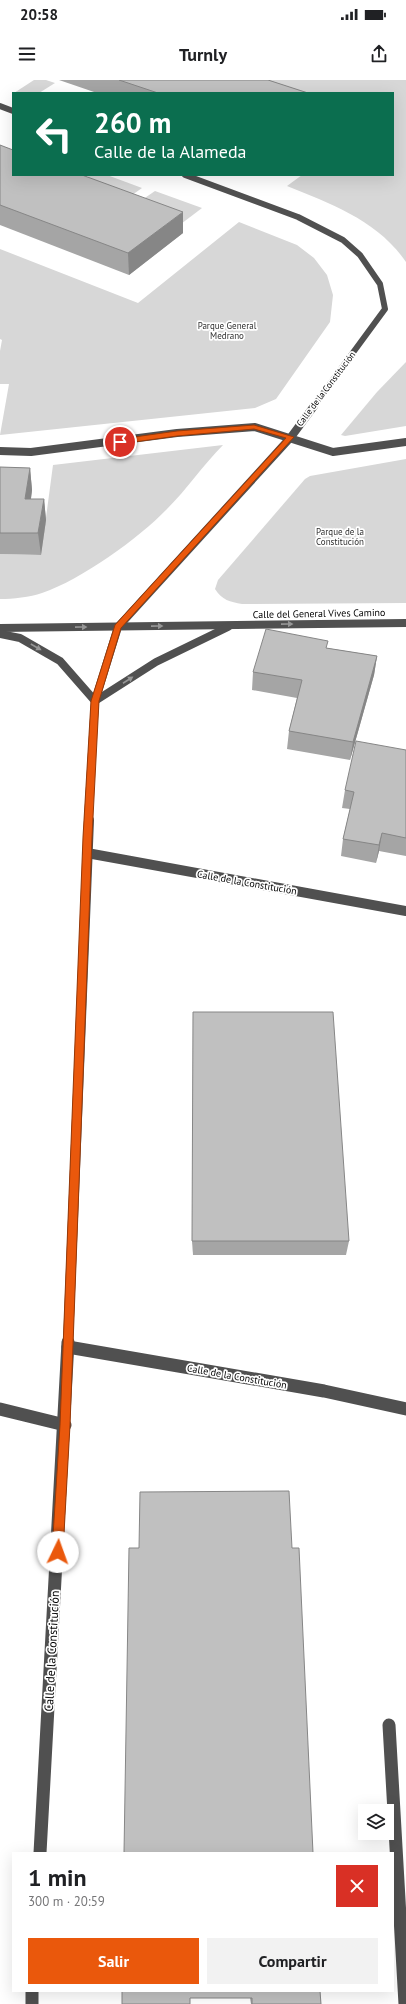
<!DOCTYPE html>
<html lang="es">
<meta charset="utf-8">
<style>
:root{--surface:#fff;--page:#f2f2f2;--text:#202124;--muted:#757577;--accent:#ea580c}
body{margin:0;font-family:"PT Sans",sans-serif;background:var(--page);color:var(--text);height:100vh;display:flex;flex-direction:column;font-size:15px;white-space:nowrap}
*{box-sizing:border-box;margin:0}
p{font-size:13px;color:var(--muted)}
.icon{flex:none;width:22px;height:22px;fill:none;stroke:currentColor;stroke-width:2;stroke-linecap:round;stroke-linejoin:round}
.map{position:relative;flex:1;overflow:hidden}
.drawer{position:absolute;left:12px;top:1772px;width:382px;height:140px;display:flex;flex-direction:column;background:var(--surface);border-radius:0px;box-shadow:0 4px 16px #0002}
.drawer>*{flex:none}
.top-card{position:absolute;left:12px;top:12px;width:382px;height:84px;border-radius:0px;box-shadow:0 4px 16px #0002;background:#0b6e4f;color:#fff;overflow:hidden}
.buttons{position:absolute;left:358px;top:1724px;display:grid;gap:8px}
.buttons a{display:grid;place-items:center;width:36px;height:36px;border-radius:0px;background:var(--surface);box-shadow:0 4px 16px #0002;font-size:20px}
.pin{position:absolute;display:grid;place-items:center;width:34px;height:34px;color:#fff;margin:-17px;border:2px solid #fff;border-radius:50%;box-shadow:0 1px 4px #0007}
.me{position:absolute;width:44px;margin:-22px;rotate:3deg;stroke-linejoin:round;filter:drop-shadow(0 0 3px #0008)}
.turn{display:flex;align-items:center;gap:14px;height:84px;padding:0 16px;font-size:18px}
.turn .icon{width:52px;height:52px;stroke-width:2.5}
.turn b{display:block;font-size:28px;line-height:34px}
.round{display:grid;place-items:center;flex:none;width:42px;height:42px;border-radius:0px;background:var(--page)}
.head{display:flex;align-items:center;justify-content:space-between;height:68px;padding:0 16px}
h1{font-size:24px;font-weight:700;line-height:30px}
.action{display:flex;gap:8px;margin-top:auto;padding:8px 16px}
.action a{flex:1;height:46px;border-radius:0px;background:var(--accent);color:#fff;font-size:16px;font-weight:700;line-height:46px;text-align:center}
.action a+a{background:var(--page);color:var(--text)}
.status{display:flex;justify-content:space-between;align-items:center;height:28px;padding:0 20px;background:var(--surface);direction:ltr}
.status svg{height:11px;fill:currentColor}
header{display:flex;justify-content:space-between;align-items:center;height:52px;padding:0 16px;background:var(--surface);font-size:18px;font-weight:700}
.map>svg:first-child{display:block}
.green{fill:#d7d7d7}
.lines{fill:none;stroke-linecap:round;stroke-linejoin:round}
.minor-far3{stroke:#505050;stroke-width:6}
.minor-far2{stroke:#505050;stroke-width:8}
.minor-far1{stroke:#505050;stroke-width:10}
.minor{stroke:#505050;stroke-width:13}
.wall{fill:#a5a5a5}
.shaded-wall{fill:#868686}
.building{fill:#c0c0c0;stroke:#868686}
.oneway{fill:#969696}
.route{fill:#ea580c;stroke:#983908}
.labels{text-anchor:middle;stroke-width:3.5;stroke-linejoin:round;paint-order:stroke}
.far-park-label{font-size:9px;fill:#2e2e2e;stroke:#fff}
.far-street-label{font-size:9px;fill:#000;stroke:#fff}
.street-label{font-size:10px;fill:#000;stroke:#fff}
.near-street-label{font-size:12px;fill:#000;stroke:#fff}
</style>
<div class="status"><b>20:58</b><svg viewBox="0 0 49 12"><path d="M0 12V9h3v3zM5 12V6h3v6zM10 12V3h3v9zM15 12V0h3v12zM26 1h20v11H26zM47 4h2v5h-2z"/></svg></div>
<header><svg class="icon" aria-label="menu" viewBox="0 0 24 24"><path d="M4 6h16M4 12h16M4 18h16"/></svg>Turnly<svg class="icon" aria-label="share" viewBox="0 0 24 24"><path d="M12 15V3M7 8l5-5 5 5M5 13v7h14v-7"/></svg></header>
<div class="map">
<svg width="406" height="1924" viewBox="0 0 406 1924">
<rect width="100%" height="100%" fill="#fff"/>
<g class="green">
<polygon points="34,0 46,0 55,3 39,13 14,13"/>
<path d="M265 0H406V182C378 141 332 124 287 106L302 95H393V13H305Z"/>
<polygon points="90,95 107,95 142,108 118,125 72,107"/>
<polygon points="155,111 202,128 177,147 130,128"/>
<polygon points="239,142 297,165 314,178 327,195 333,215 330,242 276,319 255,328 0,355 9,304 0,304 0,271 2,260 0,259 0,169 138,223"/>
<polygon points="406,282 406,346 345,356 341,355 377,312"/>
<path d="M223 365C203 385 187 409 167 429 139 458 81 500 42 513 30 517 13 519 0 519V474L41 475 53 385Z"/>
<path d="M406 379V523L242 524C230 522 222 520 215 509L218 500 305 399 310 396Z"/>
</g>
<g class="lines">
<g class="minor-far3">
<polyline points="0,26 13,31"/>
<polyline points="185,95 298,137 343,160 360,175 380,204 385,229 313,327"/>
</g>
<g class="minor-far2">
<polyline points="0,371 31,372 177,353 255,347 333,372 406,362"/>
<polyline points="0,548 406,543"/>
<polyline points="0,554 20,558 60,581 95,621 156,582 228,547"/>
<polyline points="88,741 95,621 118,547 291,357 314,326"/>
</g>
<g class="minor-far1">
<polyline points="87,773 406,831"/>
<polyline points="68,1263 89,740"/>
</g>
<g class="minor">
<polyline points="68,1267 324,1311 406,1329"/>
<polyline points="0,1329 65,1345"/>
<polyline points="389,1645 405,1924"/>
<polyline points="40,1773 68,1262"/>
<polyline points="32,1911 32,1924"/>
</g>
</g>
<g class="wall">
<polygon points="59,0 268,0 308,13 97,13"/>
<polygon points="0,65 183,153 129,195 0,145"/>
<polygon points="0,387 30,388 32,410 31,419 44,419 46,440 41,475 0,474"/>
<polygon points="327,568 377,576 374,595 350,680 287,669 289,651 297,618 252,610 253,592"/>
<polygon points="406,670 406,776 379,771 376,783 341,776 343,759 350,729 342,728 345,710"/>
<polygon points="192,1161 349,1161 346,1175 193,1175"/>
<polygon points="122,1911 320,1911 321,1924 251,1924 250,1918 190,1918 190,1924 122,1924"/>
</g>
<g class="shaded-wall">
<polygon points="183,132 183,153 129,195 128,173"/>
<polygon points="30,388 32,410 28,440 25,419"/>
<polygon points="44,419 46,440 41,475 38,453"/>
<polygon points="377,576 374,595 350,680 353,662"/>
<polygon points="382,753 379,771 376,783 379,765"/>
</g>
<g class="building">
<polygon points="119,0 268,0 308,13 158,13"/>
<polygon points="0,65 13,70 13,95 82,95 183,132 128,173 0,125"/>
<polygon points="0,387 30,388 25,419 44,419 38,453 0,453"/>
<polygon points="266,549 328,561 326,568 377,576 353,662 289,651 302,600 253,592"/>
<polygon points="356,661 406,670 406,758 382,753 379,765 343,759 354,712 345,710"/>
<polygon points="193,932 333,932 349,1161 192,1161"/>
<polygon points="289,1411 292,1468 299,1468 313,1773 124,1773 129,1468 139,1468 140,1412"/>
<polygon points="122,1911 320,1911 321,1924 252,1924 252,1918 190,1918 190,1924 122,1924"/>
</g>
<defs><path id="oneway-solid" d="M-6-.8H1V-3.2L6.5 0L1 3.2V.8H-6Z"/></defs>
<g class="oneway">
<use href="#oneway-solid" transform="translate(287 544) rotate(-1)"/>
<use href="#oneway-solid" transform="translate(157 546) rotate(-1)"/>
<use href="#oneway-solid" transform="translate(81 547) rotate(-1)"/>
<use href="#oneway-solid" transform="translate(36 567) rotate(30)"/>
<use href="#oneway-solid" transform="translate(128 600) rotate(-33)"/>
</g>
<polygon class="route" points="254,345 294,357 121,548 99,621 92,757 70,1345 63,1472 62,1476 58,1478 54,1476 52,1472 60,1345 83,757 91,621 115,545 286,358 254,349 177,356 120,364 117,362 120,359 177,351"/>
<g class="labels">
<g class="far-park-label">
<text x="227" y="249">Parque General<tspan x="227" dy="10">Medrano</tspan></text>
<text x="340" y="455">Parque de la<tspan x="340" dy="10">Constitución</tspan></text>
</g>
<g class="far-street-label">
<text transform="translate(326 309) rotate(-53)" y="3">Calle de la Constitución</text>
</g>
<g class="street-label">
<text transform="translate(319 533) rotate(-1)" y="4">Calle del General Vives Camino</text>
<text transform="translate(247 802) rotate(10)" y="4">Calle de la Constitución</text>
<text transform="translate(237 1296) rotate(10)" y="4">Calle de la Constitución</text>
</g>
<g class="near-street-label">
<text transform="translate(52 1571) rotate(-87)" y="4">Calle de la Constitución</text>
</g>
</g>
</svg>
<div class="buttons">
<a><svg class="icon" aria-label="layers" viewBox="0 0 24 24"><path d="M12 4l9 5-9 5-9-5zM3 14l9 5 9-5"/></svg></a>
</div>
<div class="pin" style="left:120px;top:362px;background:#d93025"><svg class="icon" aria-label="arrive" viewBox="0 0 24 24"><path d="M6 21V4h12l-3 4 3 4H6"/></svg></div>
<svg class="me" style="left:58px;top:1472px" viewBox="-20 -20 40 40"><circle r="19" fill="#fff"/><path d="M0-13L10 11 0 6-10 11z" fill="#ea580c"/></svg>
<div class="top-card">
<div class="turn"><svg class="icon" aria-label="left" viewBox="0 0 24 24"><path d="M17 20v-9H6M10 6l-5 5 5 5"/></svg><div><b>260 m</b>Calle de la Alameda</div></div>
</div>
<section class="drawer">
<div class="head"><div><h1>1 min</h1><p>300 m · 20:59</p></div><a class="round" style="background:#d93025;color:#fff"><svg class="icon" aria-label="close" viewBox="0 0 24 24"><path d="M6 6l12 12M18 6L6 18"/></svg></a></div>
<div class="action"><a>Salir</a><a>Compartir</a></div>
</section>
</div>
